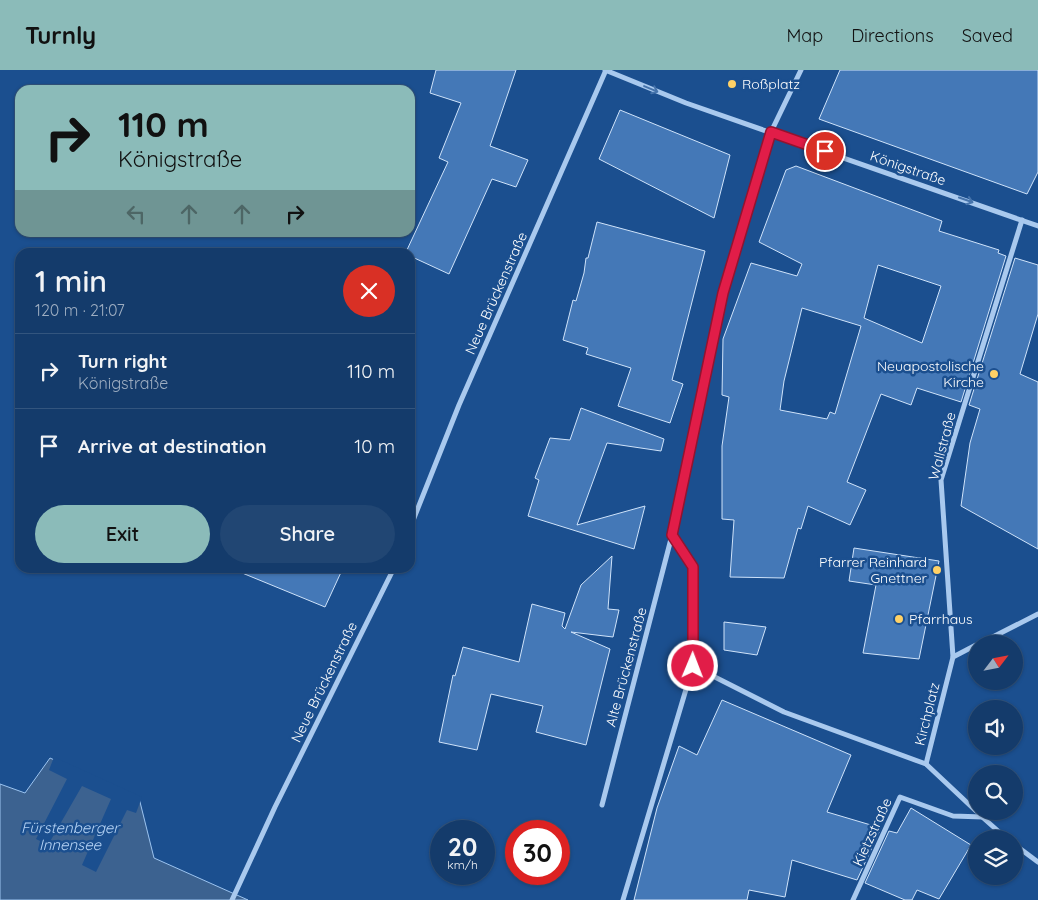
<!DOCTYPE html>
<meta charset="utf-8">
<style>
:root{--surface:#143b6b;--page:#214673;--text:#f1f3f6;--muted:#9dadc1;--line:#33557e;--accent:#8bbbb9}
body{margin:0;font-family:Quicksand,sans-serif;background:var(--page);color:var(--text);height:100vh;display:flex;flex-direction:column;font-size:19px;white-space:nowrap}
*{box-sizing:border-box;margin:0}
p{font-size:16px;color:var(--muted)}
.icon{flex:none;width:28px;height:28px;fill:none;stroke:currentColor;stroke-width:2;stroke-linecap:round;stroke-linejoin:round}
.map{position:relative;flex:1;overflow:hidden}
.sheet{position:absolute;left:15px;top:178px;width:400px;height:325px;display:flex;flex-direction:column;background:var(--surface);border-radius:15px;box-shadow:0 1px 4px #0004,0 0 0 1px var(--line)}
.sheet>*{flex:none}
.top-card{position:absolute;left:15px;top:15px;width:400px;height:152px;border-radius:15px;box-shadow:0 1px 4px #0004,0 0 0 1px var(--line);background:#8bbbb9;color:#111;overflow:hidden}
.needle{width:32px;rotate:58deg}
.buttons{position:absolute;left:968px;top:565px;display:grid;gap:10px}
.buttons a{display:grid;place-items:center;width:55px;height:55px;border-radius:50%;background:var(--surface);box-shadow:0 1px 4px #0004,0 0 0 1px var(--line);font-size:25px}
.speed{position:absolute;left:430px;top:750px;display:flex;gap:10px;font-size:25px;font-weight:700;text-align:center}
.speed>*{display:grid;place-content:center;width:65px;height:65px;border-radius:50%;background:var(--surface);box-shadow:0 1px 4px #0004,0 0 0 1px var(--line);line-height:1}
.speed small{font-size:12px;font-weight:400}
.speed .limit{border:8px solid #d22;background:#fff;color:#111}
.pin{position:absolute;display:grid;place-items:center;width:42px;height:42px;color:#fff;margin:-21px;border:2px solid #fff;border-radius:50%;box-shadow:0 1px 5px #0007}
.me{position:absolute;width:55px;margin:-28px;rotate:1deg;stroke-linejoin:round;filter:drop-shadow(0 0 4px #0008)}
.turn{display:flex;align-items:center;gap:18px;height:105px;padding:0 20px;font-size:22px}
.turn .icon{width:65px;height:65px;stroke-width:2.5}
.turn b{display:block;font-size:35px;line-height:42px}
.lanes{display:flex;align-items:center;height:48px;padding:0 20px;background:#0003;justify-content:center;gap:25px;direction:ltr}
.lanes .off{opacity:.35}
.round{display:grid;place-items:center;flex:none;width:52px;height:52px;border-radius:26px;background:var(--page)}
.summary{display:flex;align-items:center;justify-content:space-between;height:85px;padding:0 20px}
h1{font-size:30px;font-weight:600;line-height:38px}
.cta{display:flex;gap:10px;margin-top:auto;padding:10px 20px}
.cta a{flex:1;height:58px;border-radius:30px;background:var(--accent);color:#111;font-size:20px;font-weight:600;line-height:58px;text-align:center}
.cta a+a{background:var(--page);color:var(--text)}
ul{padding:0;list-style:none}
li{display:flex;align-items:center;gap:15px;height:75px;padding:0 20px;border-top:1px solid var(--line)}
li div{flex:1}
li b{display:block;font-size:19px}
li em{font-style:normal}
header{display:flex;align-items:center;gap:30px;box-sizing:border-box;height:70px;padding:0 25px;background:var(--accent);color:#111}
header strong{font-size:24px}
nav{display:flex;gap:28px;margin-inline-start:auto;font-size:18px}
.map>svg:first-child{display:block}
.water{fill:#3c6290;stroke:#9cc4f0}
.pier{fill:#1b4f8f}
.building{fill:#4478b7;stroke:#cfe3fa;fill-rule:evenodd}
.lines{fill:none;stroke-linecap:round;stroke-linejoin:round}
.street{stroke:#a9c9ee;stroke-width:5}
.oneway{stroke:#4674ac}
.route-casing{stroke:#92132f;stroke-width:12}
.route{stroke:#e11d48;stroke-width:9}
.poi-dot{fill:#ffd166;stroke:#1b4f8f;stroke-width:2}
.labels{text-anchor:middle;stroke-width:5;stroke-linejoin:round;paint-order:stroke}
.poi-label{font-size:14px;fill:#fff;stroke:#1b4f8f;text-anchor:start}
.street-label{font-size:14px;fill:#fff;stroke:#1b4f8f}
.water-label{font-size:15px;font-style:italic;fill:#b5d3f5;stroke:#1b4f8f}
</style>
<header>
<strong>Turnly</strong>
<nav><a>Map</a><a>Directions</a><a>Saved</a></nav>
</header>
<div class="map">
<svg width="1038" height="830" viewBox="0 0 1038 830">
<rect width="100%" height="100%" fill="#1b4f8f"/>
<polygon class="water" points="50,688 139,728 154,788 248,830 0,830 0,714 25,723"/>
<polygon class="pier" points="54,687 142,727 136,743 127,740 96,802 82,795 111,729 82,716 48,775 36,769 67,709 49,700"/>
<g class="building">
<polygon points="436,0 516,0 490,76 528,90 516,117 492,109 449,204 410,186 410,182 406,182 448,92 439,88 461,33 430,23"/>
<polygon points="840,0 1038,0 1038,102 1027,124 819,49"/>
<polygon points="620,40 730,85 714,148 599,89"/>
<path d="M796 96 942 151 939 161 999 180 998 183 1006 186 961 332 917 318 911 335 881 324 847 412 866 420 850 455 808 436 801 459 798 458 784 508 730 507 734 450 722 449V376L729 327 722 325 723 269 751 193 797 206 802 194 759 172 786 100ZM878 195 941 216 922 273 864 248ZM802 238 861 256 835 344 830 342 827 349 780 340 784 311Z"/>
<polygon points="597,152 705,181 672,310 683,314 670,353 618,336 631,298 586,284 588,278 563,270 573,230 576,231 584,203 586,188 588,188"/>
<polygon points="1015,188 1038,195 1038,244 1020,304 1038,312 1038,479 961,436 970,373 980,339 969,335"/>
<polygon points="581,338 664,369 661,381 607,373 577,455 645,436 634,479 528,446 539,410 535,408 550,368 570,370"/>
<polygon points="854,478 939,491 919,589 863,583 876,515 849,511"/>
<polygon points="612,486 608,539 619,540 613,567 571,562 610,579 586,675 536,662 543,636 491,624 477,680 439,672 453,605 455,606 463,577 519,592 532,534 565,543 562,556 565,559 581,515"/>
<polygon points="230,498 343,498 325,537"/>
<polygon points="724,552 766,557 757,585 724,580"/>
<polygon points="722,630 851,685 827,742 881,758 857,810 792,790 785,827 749,820 747,830 634,830 657,738 679,676 697,685"/>
<polygon points="911,738 971,775 939,829 917,820 912,830 905,830 865,813 889,761 897,763"/>
</g>
<g class="lines">
<g class="street">
<polyline points="605,0 686,33 1038,156"/>
<polyline points="410,458 459,335 606,0"/>
<polyline points="979,574 1038,544"/>
<polyline points="953,587 941,410 1022,150"/>
<polyline points="693,596 784,642 926,694 976,741"/>
<polyline points="926,694 953,587 976,575"/>
<polyline points="602,735 672,465 723,223 771,62 801,0"/>
<polyline points="980,745 1007,769"/>
<polyline points="1014,774 1038,792"/>
<polyline points="232,830 275,737 394,498"/>
<polyline points="623,830 693,596 693,497 672,465"/>
<polyline points="853,830 900,727 953,746 983,747"/>
</g>
</g>
<defs><path id="oneway-shaft" d="M-6 0H5M1.5-3L5.5 0L1.5 3" fill="none" stroke-width="1.6" stroke-linecap="round" stroke-linejoin="round" transform="scale(1.25)"/></defs>
<g class="oneway">
<use href="#oneway-shaft" transform="translate(651 19) rotate(23)"/>
<use href="#oneway-shaft" transform="translate(966 130) rotate(19)"/>
</g>
<g class="lines">
<g class="route-casing">
<polyline id="route" points="693,596 693,497 672,465 723,223 771,62 825,81"/>
</g>
<use href="#route" class="route"/>
</g>
<g class="poi-dot">
<circle cx="732" cy="14" r="5"/>
<circle cx="994" cy="304" r="5"/>
<circle cx="937" cy="500" r="5"/>
<circle cx="899" cy="549" r="5"/>
</g>
<g class="labels">
<g class="poi-label">
<text x="742" y="19">Roßplatz</text>
<text x="984" y="301" text-anchor="end">Neuapostolische<tspan x="984" dy="16">Kirche</tspan></text>
<text x="927" y="497" text-anchor="end">Pfarrer Reinhard<tspan x="927" dy="16">Gnettner</tspan></text>
<text x="909" y="554">Pfarrhaus</text>
</g>
<g class="street-label">
<text transform="translate(908 98) rotate(19)" y="5">Königstraße</text>
<text transform="translate(496 223) rotate(-66)" y="5">Neue Brückenstraße</text>
<text transform="translate(942 376) rotate(-75)" y="5">Wallstraße</text>
<text transform="translate(626 597) rotate(-75)" y="5">Alte Brückenstraße</text>
<text transform="translate(324 612) rotate(-64)" y="5">Neue Brückenstraße</text>
<text transform="translate(927 644) rotate(-76)" y="5">Kirchplatz</text>
<text transform="translate(872 762) rotate(-65)" y="5">Kietzstraße</text>
</g>
<g class="water-label">
<text x="70" y="763">Fürstenberger<tspan x="70" dy="17">Innensee</tspan></text>
</g>
</g>
</svg>
<div class="buttons">
<a><svg class="needle" viewBox="-14 -14 28 28"><path d="M0-13l5 13h-10z" fill="#e53935"/><path d="M0 13l5-13h-10z" fill="#9dadc1"/></svg></a>
<a><svg class="icon" aria-label="sound" viewBox="0 0 24 24"><path d="M4 9h4l5-4v14l-5-4H4zM17 9q2 3 0 6"/></svg></a>
<a><svg class="icon" aria-label="search" viewBox="0 0 24 24"><circle cx="10" cy="10" r="6"/><path d="M15 15l6 6"/></svg></a>
<a><svg class="icon" aria-label="layers" viewBox="0 0 24 24"><path d="M12 4l9 5-9 5-9-5zM3 14l9 5 9-5"/></svg></a>
</div>
<div class="speed"><div>20<small>km/h</small></div><div class="limit">30</div></div>
<div class="pin" style="left:825px;top:81px;background:#d93025"><svg class="icon" aria-label="arrive" viewBox="0 0 24 24"><path d="M6 21V4h12l-3 4 3 4H6"/></svg></div>
<svg class="me" style="left:693px;top:596px" viewBox="-20 -20 40 40"><circle r="17" fill="#e11d48" stroke="#fff" stroke-width="3"/><path d="M0-11L8 9 0 5-8 9z" fill="#fff"/></svg>
<div class="top-card">
<div class="turn"><svg class="icon" aria-label="right" viewBox="0 0 24 24"><path d="M7 20v-9h11M14 6l5 5-5 5"/></svg><div><b>110 m</b>Königstraße</div></div>
<div class="lanes"><svg class="icon off" aria-label="left" viewBox="0 0 24 24"><path d="M17 20v-9H6M10 6l-5 5 5 5"/></svg><svg class="icon off" aria-label="ahead" viewBox="0 0 24 24"><path d="M12 20V5M6 11l6-6 6 6"/></svg><svg class="icon off" aria-label="ahead" viewBox="0 0 24 24"><path d="M12 20V5M6 11l6-6 6 6"/></svg><svg class="icon" aria-label="right" viewBox="0 0 24 24"><path d="M7 20v-9h11M14 6l5 5-5 5"/></svg></div>
</div>
<section class="sheet">
<div class="summary"><div><h1>1 min</h1><p>120 m · 21:07</p></div><a class="round" style="background:#d93025;color:#fff"><svg class="icon" aria-label="close" viewBox="0 0 24 24"><path d="M6 6l12 12M18 6L6 18"/></svg></a></div>
<ul>
<li><svg class="icon" aria-label="right" viewBox="0 0 24 24"><path d="M7 20v-9h11M14 6l5 5-5 5"/></svg><div><b>Turn right</b><p>Königstraße</p></div><em>110 m</em></li>
<li><svg class="icon" aria-label="arrive" viewBox="0 0 24 24"><path d="M6 21V4h12l-3 4 3 4H6"/></svg><div><b>Arrive at destination</b></div><em>10 m</em></li>
</ul>
<div class="cta"><a>Exit</a><a>Share</a></div>
</section>
</div>
